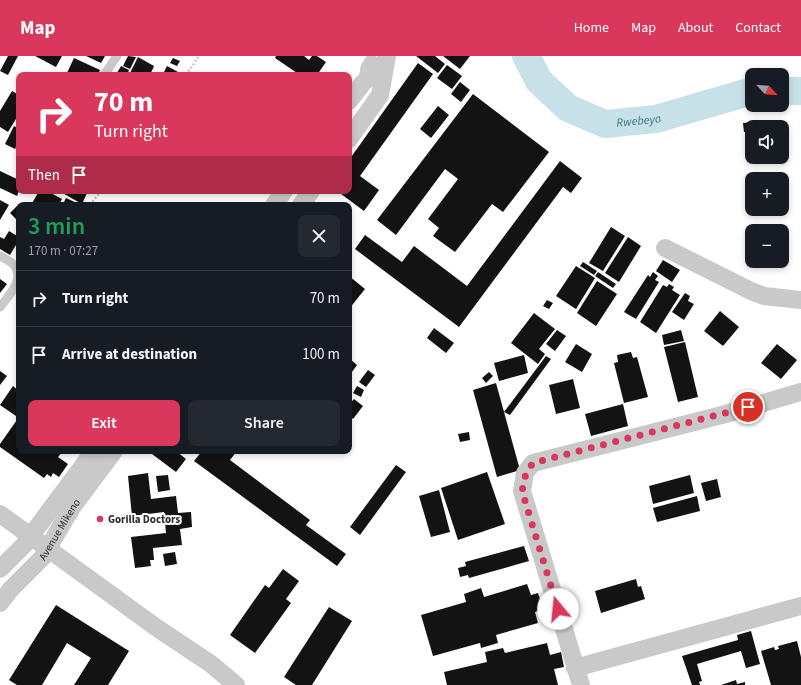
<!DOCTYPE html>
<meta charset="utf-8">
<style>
:root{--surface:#171b24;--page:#242831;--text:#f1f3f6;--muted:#9ea1a6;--line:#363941;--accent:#da375d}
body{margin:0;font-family:"Source Sans 3",sans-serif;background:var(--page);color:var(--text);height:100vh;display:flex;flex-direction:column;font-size:15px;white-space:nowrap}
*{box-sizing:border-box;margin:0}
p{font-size:13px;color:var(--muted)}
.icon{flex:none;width:22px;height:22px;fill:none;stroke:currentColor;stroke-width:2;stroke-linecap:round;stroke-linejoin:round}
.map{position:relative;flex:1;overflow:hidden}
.details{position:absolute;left:16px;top:146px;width:336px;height:252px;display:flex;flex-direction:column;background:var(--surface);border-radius:8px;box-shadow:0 2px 6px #0003}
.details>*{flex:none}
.top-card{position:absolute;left:16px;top:16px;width:336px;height:122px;border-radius:8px;box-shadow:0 2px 6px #0003;background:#da375d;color:#fff;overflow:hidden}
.needle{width:26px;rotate:116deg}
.fabs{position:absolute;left:745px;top:12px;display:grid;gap:8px}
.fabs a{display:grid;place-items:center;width:44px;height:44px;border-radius:8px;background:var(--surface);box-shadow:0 2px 6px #0003;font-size:20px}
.pin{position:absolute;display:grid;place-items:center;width:34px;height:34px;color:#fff;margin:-17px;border:2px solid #fff;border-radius:50%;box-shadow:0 1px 4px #0007}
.me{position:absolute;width:44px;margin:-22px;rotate:343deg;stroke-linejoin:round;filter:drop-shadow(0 0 3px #0008)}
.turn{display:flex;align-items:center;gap:14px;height:84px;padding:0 12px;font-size:18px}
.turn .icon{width:52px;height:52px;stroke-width:2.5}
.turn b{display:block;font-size:28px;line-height:34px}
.then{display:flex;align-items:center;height:38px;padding:0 12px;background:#0003;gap:8px;font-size:15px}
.round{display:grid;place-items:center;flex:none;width:42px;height:42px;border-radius:8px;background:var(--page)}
.headline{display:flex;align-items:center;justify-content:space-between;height:68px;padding:0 12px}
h1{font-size:24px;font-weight:600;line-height:30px;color:#1e9e55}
.cta{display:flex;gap:8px;margin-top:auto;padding:8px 12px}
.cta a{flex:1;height:46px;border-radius:8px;background:var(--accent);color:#fff;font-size:16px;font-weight:600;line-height:46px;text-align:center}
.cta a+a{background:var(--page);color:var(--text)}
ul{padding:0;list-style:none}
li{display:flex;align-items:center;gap:12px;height:56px;padding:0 12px;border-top:1px solid var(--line)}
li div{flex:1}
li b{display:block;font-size:15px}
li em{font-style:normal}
header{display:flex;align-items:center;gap:24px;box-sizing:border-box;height:56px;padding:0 20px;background:var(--accent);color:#fff}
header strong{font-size:19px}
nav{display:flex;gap:22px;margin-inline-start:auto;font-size:14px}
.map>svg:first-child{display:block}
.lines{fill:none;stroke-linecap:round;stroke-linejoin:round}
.river{stroke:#c7e1e8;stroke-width:28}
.building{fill:#131313}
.path{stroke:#c9c9c9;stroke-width:2.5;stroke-dasharray:2 2;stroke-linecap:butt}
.service{stroke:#c9c9c9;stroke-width:9}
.minor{stroke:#c9c9c9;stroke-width:18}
.route{stroke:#da375d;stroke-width:7;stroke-dasharray:0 12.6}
.poi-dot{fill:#da375d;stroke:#fff;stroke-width:1.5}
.labels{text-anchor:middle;stroke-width:4;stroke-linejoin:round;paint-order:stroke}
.poi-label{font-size:11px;font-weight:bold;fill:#2c2c2c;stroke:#fff;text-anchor:start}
.street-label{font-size:11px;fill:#2c2c2c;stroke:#fff}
.water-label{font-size:12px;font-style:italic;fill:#407889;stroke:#fff}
</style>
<header>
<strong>Map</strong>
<nav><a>Home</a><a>Map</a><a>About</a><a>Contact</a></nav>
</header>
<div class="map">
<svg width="801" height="629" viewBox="0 0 801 629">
<rect width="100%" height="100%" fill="#fff"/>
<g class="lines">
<g class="river">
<path id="s1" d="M526 0 539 25 568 52 605 68 656 63 752 35"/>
<polyline points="782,35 801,35"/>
</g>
</g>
<g class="building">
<polygon points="8,0 18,0 8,19 0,15"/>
<polygon points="35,0 62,0 56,11"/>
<polygon points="86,0 105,0 101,7"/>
<polygon points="128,0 136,1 130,13 123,10"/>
<polygon points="276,0 304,0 309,4 312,0 317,0 326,6 317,19 296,19 297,17 275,2"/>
<polygon points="416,0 435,0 445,8 438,17"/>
<polygon points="443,0 470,0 460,13"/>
<polygon points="138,1 154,10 150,19 129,19"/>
<polygon points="74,2 100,14 98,19 66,19"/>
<polygon points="173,2 180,5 177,10 170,7"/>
<polygon points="418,7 433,18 360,120 379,134 364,155 337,135 349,135 349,104"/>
<polygon points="447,9 462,20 452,33 437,22"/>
<polygon points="121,10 129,14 127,19 117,17"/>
<polygon points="167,10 178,16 176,19 167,19 164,16"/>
<polygon points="460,26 470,34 461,46 451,38"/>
<polygon points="12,35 19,39 19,58 8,76 0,71 0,55"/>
<polygon points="473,38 549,96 503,156 492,148 455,196 433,180 439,172 428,163 458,123 445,113 396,179 377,164"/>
<polygon points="438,50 449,59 431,82 420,73"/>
<polygon points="754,66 754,71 752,71 752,75 744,76 743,67"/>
<polygon points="14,70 19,73 19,85 15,93 5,88"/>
<polygon points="560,105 582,122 571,137 563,131 459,271 355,193 365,179 402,206 414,190 467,230"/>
<polygon points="0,115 19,124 19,135 17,140 0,132"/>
<polygon points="39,135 47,135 62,143 59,149 31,149"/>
<polygon points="59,135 88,135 82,148"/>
<polygon points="66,142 81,149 63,148"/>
<polygon points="0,144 9,149 0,164"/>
<polygon points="17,150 19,151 19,166 10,157"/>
<polygon points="611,171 625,180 603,215 589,207"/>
<polygon points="9,175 19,181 19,184 10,199 0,193 0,181 4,183"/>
<polygon points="628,181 641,190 619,226 605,217"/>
<polygon points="663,204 680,214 672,226 656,215"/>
<polygon points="583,206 597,215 594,219 580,210"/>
<polygon points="576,210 595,222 576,253 556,240"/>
<polygon points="598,216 616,228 613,232 595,220"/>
<polygon points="653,216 658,220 655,224 659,226 636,263 624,256 648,219 650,221"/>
<polygon points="349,220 365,233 349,253"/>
<polygon points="0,223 7,228 0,237"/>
<polygon points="597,225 617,238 596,270 577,257"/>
<polygon points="669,228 674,231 672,234 680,239 656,277 640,266 663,229 667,231"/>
<polygon points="685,237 690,240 688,245 694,248 684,264 672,256"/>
<polygon points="547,244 553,247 549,253 543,250"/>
<polygon points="720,255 739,271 723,290 704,275"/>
<polygon points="534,257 555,273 539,293 545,298 538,308 511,287"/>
<polygon points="434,272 454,287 446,297 427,282"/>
<polygon points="557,274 566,280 555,295 546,288"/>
<polygon points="681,274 684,285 664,289 662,279"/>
<polygon points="685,286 698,341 678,346 664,291"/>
<polygon points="576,288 592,298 582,316 565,306"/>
<polygon points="777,288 797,304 781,323 761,307"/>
<polygon points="631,296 633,302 637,301 648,341 624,347 614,307 618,306 617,299"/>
<polygon points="524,299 528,317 499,325 494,307"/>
<polygon points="546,300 551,303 510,359 504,356"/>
<polygon points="349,302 357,309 349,320"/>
<polygon points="368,314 375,319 366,331 359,326"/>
<polygon points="0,315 7,320 0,329"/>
<polygon points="489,316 493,320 486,327 482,322"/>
<polygon points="573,323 580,352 556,358 549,329"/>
<polygon points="496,327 520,414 497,421 473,334"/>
<polygon points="13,330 19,335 19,355 16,360 0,349"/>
<polygon points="357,330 364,334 361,341 353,337"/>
<polygon points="354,343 363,350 353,363 349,359 349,349"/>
<polygon points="623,348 628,370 591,380 585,358"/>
<polygon points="19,361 19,395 63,395 58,401 68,408 59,421 53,417 51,421 47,418 44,422 0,391 0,388"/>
<polygon points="469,376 470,384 460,386 458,378"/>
<polygon points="155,395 176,395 186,403 176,416 152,398"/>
<polygon points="202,395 237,395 230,404 310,464 306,469 346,498 337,510 194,405"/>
<polygon points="396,409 406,416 360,479 350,471"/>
<polygon points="487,416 505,468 458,484 441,432"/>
<polygon points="148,417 151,443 176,440 178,457 191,456 192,471 180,473 182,489 153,492 154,504 150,504 151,510 135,512 131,481 166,477 164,456 132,460 128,420"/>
<polygon points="168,419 170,434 158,436 156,420"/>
<polygon points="690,419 694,437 653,448 649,430"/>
<polygon points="717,423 721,441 706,445 701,427"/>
<polygon points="439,434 450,476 431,481 419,440"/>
<polygon points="697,440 700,455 657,466 653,452"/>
<polygon points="524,490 529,505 469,522 468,519 460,521 458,512 466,510 465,506"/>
<polygon points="175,496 177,508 165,510 163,498"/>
<polygon points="283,513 299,525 286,543 291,547 255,597 230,579 265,529 269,532"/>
<polygon points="636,523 638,531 641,530 645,543 601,557 595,535"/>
<polygon points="527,528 531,539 538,537 543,553 535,556 538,567 496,579 498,587 481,592 480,587 433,600 421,559 466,546 464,538 481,532 484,541"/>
<polygon points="56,549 129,595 108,629 74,629 91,602 67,587 42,629 17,629 9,624"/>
<polygon points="329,551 352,565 312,629 296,629 284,621"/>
<polygon points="751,575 760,608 746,612 741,595 697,608 702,625 699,626 700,629 692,629 682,600 738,584 737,579"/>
<polygon points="797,585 801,601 801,629 771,629 761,595 774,591 775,594 779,593 778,590"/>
<polygon points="547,587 550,599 561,596 564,611 554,613 558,629 447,629 444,616 487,606 485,596 503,592 505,597"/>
<polygon points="736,624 737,628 745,626 745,629 721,629"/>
</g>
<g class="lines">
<g class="path">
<polyline points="186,19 199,0"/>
<polyline points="90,149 101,135"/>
</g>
<g class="service">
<polyline points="104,19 117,0"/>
<polyline points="363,24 365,11 372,0"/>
<path d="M0 200C4 202 10 205 14 209 26 222 8 241 0 251"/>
</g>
<g class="minor">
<polyline points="349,45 363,27 385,6"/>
<polyline points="349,83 380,39 387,0"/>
<polyline points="274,149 284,135"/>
<polyline points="301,149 311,135"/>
<polyline points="665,192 751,235 764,240 801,244"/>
<polyline points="0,458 157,572 211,608 236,629"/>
<polyline points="0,513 24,489 94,395"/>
<path id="s2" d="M0 547 11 533 42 502 73 450 114 395"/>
<polyline points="575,612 801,550"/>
<polyline points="581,629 522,435 525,417 533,407 722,359 801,336"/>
</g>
</g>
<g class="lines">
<polyline class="route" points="558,553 522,435 526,417 533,407 748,351"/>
</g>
<circle class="poi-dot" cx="100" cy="463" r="4"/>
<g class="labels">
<g class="poi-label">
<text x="108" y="467">Gorilla Doctors</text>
</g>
<g class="street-label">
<text dy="4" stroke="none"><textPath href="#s2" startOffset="95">Avenue Mikeno</textPath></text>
</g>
<g class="water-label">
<text dy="4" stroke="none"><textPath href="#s1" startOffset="142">Rwebeya</textPath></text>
</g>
</g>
</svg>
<div class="fabs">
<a><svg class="needle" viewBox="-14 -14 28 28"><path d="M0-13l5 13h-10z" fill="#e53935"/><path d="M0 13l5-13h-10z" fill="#9ea1a6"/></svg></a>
<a><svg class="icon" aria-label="sound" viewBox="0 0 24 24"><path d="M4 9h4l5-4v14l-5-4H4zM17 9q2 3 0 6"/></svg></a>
<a>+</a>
<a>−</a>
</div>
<div class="pin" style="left:748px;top:351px;background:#d93025"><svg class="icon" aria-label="arrive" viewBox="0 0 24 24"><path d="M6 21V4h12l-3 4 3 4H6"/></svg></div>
<svg class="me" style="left:558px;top:553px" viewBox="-20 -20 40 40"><circle r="19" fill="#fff"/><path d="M0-13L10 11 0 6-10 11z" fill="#da375d"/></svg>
<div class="top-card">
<div class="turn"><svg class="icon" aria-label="right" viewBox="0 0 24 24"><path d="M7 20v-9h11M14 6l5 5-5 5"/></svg><div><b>70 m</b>Turn right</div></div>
<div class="then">Then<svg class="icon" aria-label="arrive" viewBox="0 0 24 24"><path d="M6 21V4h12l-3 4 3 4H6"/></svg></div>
</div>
<section class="details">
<div class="headline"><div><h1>3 min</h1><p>170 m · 07:27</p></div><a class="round"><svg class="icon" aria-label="close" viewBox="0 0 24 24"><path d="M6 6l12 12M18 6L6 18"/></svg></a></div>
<ul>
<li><svg class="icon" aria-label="right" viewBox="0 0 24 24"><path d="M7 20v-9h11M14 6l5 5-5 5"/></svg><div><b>Turn right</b></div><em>70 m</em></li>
<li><svg class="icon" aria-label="arrive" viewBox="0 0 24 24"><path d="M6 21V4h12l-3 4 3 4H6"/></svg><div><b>Arrive at destination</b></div><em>100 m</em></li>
</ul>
<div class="cta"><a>Exit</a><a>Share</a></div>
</section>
</div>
